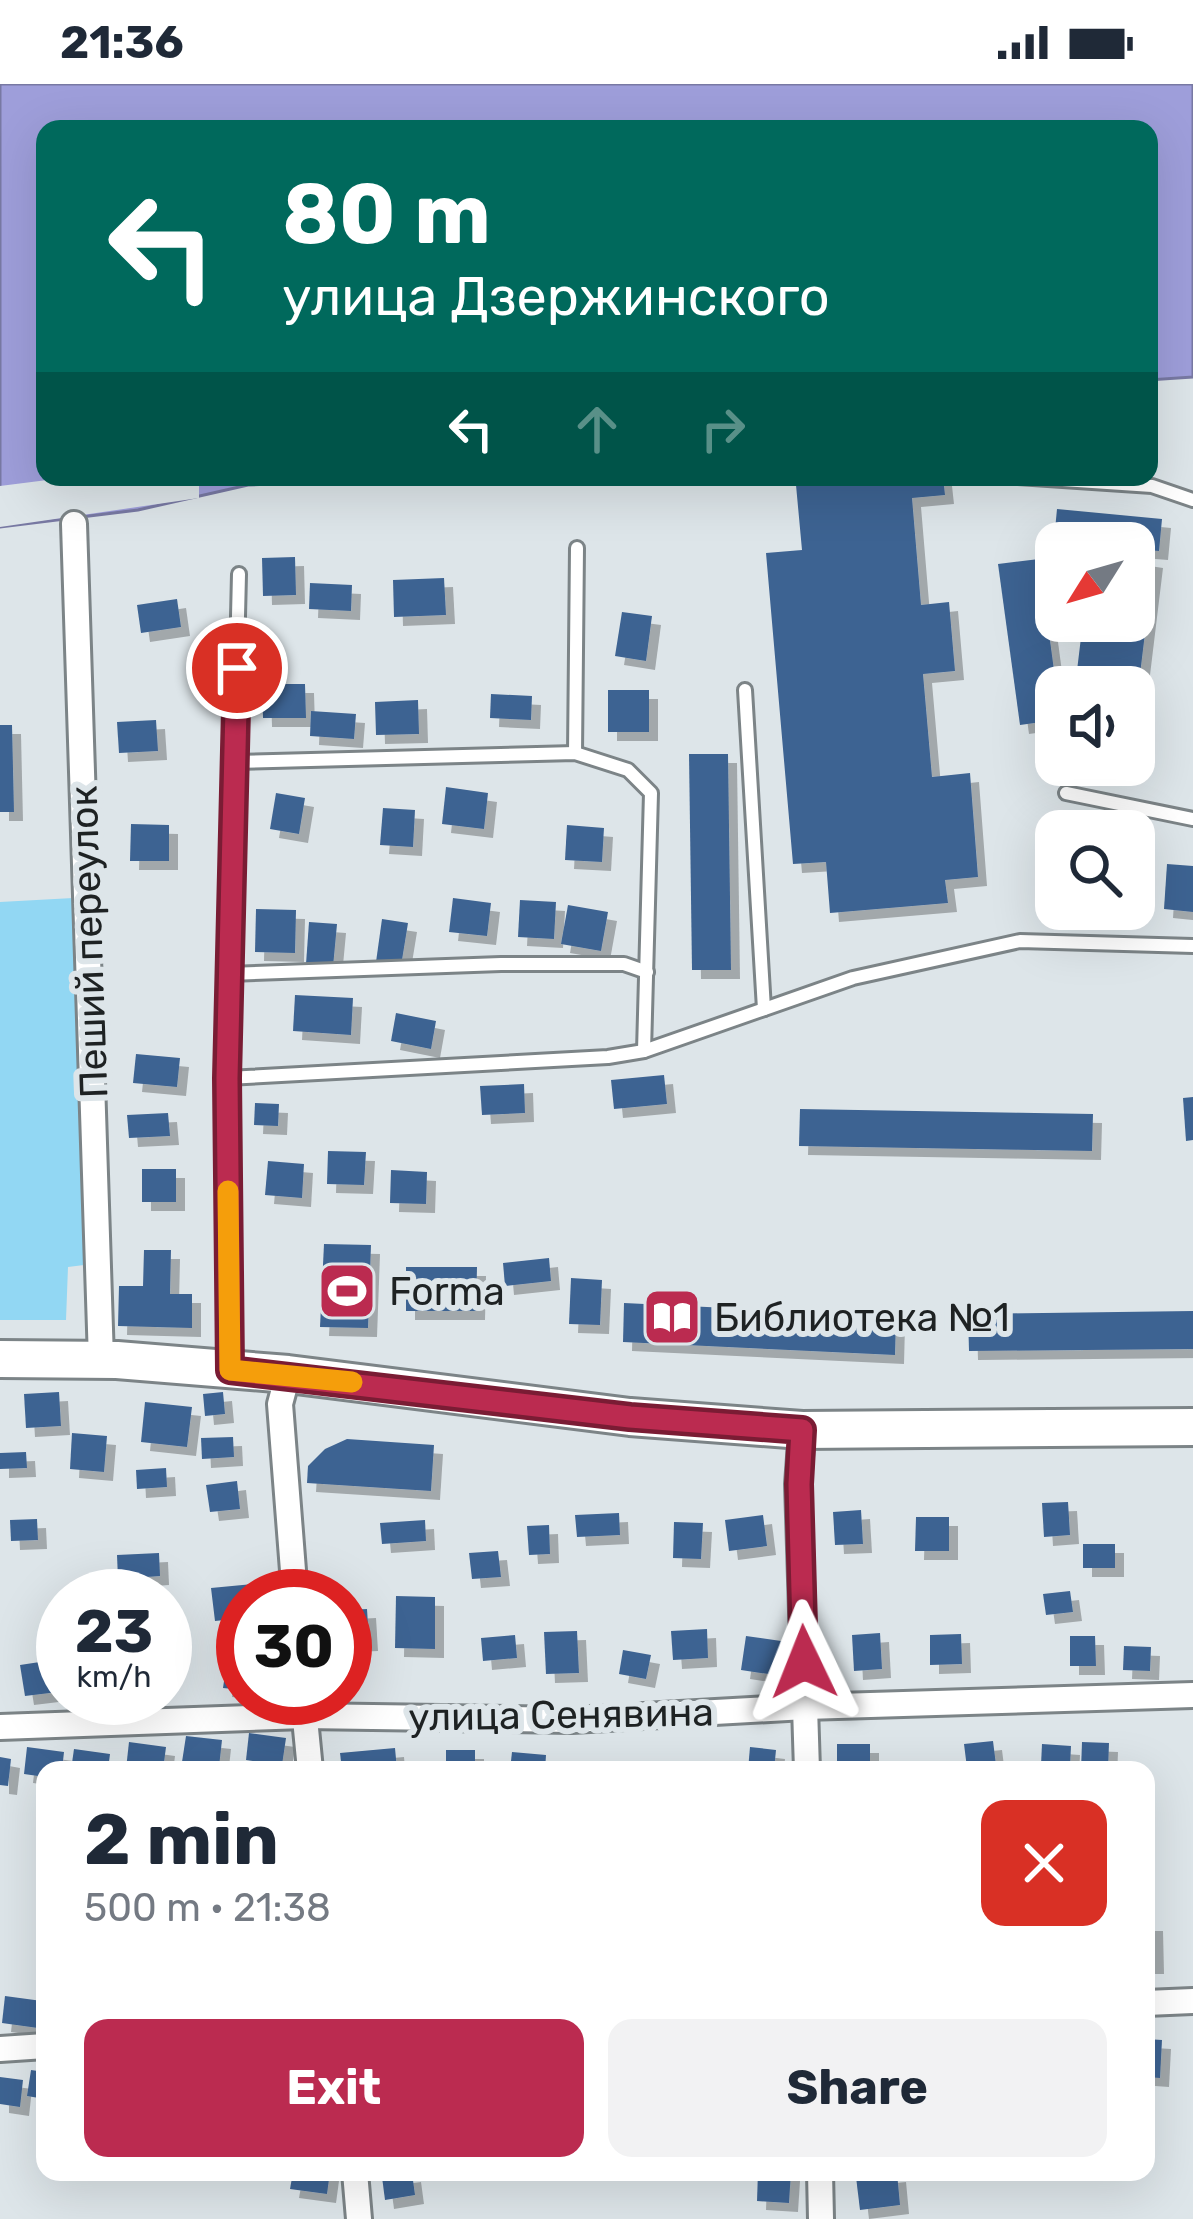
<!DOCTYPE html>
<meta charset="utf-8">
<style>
:root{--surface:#fff;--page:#f2f2f3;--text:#1f2937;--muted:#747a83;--accent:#bb2b50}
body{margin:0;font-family:Rubik,sans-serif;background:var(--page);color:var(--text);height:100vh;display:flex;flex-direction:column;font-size:45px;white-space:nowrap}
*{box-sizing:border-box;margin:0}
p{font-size:39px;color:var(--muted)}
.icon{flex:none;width:66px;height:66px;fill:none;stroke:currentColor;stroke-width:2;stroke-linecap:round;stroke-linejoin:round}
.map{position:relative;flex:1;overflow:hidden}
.details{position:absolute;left:36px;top:1677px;width:1119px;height:420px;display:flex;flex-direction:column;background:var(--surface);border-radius:24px;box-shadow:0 12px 48px #0002}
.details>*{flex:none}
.hud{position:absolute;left:36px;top:36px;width:1122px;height:366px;border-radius:24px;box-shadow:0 12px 48px #0002;background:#00695c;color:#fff;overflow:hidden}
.needle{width:78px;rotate:233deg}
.fabs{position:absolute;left:1035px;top:438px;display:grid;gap:24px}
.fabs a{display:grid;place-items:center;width:120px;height:120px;border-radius:24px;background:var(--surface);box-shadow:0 12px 48px #0002;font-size:60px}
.speed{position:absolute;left:36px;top:1485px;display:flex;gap:24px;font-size:60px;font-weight:700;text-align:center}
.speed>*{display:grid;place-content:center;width:156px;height:156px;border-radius:50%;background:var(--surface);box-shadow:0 12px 48px #0002;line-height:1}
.speed small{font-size:30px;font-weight:400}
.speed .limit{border:18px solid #d22;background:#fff;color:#111}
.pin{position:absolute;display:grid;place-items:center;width:102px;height:102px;color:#fff;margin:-51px;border:6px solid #fff;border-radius:50%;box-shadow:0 3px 12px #0007}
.me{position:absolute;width:132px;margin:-66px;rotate:358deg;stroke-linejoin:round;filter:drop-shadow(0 0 9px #0008)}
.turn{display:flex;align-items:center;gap:42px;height:252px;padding:0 48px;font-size:54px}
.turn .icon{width:156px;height:156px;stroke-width:2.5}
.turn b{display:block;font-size:84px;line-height:102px}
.lanes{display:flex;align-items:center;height:114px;padding:0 48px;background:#0003;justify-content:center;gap:60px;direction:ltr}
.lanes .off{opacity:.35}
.round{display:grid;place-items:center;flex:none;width:126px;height:126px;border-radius:24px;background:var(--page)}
.headline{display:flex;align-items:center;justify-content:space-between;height:204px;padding:0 48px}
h1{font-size:72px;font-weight:700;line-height:90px}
.cta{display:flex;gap:24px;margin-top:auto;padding:24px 48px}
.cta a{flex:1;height:138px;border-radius:24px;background:var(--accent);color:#fff;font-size:48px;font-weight:700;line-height:138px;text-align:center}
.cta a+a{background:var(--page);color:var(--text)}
.status{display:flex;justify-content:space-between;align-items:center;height:84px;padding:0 60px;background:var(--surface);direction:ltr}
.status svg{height:33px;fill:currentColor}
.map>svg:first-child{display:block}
.green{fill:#92d7f3}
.water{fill:#9e9eda;stroke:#7879a3;stroke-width:3}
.pier{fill:#dde5e9}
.building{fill:#3e6392;filter:url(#shadow)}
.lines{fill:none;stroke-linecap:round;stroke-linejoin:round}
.service-casing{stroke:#7c8487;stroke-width:18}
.minor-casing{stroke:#7c8487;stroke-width:30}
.secondary-casing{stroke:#7c8487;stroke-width:42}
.service{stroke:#fff;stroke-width:12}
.minor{stroke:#fff;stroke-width:24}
.secondary{stroke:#fff;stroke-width:36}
.route-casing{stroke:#7a1c34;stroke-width:30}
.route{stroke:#bb2b50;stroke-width:21}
.slow{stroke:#f59e0b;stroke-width:21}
.labels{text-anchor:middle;stroke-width:12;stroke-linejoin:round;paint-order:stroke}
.street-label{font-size:39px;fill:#1e2223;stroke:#dde5e9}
.poi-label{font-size:39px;fill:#1e2223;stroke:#dde5e9;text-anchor:start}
</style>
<div class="status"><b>21:36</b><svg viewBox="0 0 49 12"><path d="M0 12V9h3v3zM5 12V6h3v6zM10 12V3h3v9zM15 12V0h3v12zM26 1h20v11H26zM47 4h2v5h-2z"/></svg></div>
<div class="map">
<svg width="1193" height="2135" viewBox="0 0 1193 2135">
<defs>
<filter id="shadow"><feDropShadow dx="9" dy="9" stdDeviation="0" flood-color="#0004"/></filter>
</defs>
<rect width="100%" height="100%" fill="#dde5e9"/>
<polygon class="green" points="73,814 84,1181 68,1183 66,1236 0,1236 0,818"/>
<polygon class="water" points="0,0 1193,0 1193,293 1149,296 1149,45 45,45 45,393 423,393 248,401 138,426 0,443"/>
<polygon class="pier" points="71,393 199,393 199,414 0,443 0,402"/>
<g class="building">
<polygon points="895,393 943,393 945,411 912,414 921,521 949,518 955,587 923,590 932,693 970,689 978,793 945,796 948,819 830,829 826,778 793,780 766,469 802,466 796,401"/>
<polygon points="1057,425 1162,435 1159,467 1134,465 1134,459 1054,456"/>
<polygon points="1134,472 1154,475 1137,615 1134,603 1075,603 1083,537 1134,537"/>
<polygon points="295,473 296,511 263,512 262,474"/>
<polygon points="1039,475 1056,601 1056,636 1020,641 998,480"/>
<polygon points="444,494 446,531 394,533 393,496"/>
<polygon points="310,499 352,501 351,527 309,525"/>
<polygon points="177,515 181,543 141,549 137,521"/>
<polygon points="622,528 652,532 646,577 615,572"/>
<polygon points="262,600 305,600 306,634 263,634"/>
<rect x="608" y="606" width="41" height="42"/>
<polygon points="491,610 532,612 531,636 490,634"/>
<polygon points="418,616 419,650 376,651 375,618"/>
<polygon points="311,627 356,630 354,655 310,652"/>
<polygon points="156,636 158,667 119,669 117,638"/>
<polygon points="0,641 12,641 14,728 0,728"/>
<polygon points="689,670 728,670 731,886 692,886"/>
<polygon points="446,703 488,709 484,745 442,740"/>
<polygon points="276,709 305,714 299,750 270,745"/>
<polygon points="383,724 415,726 413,763 380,761"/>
<polygon points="131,740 169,741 169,777 130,777"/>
<polygon points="567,741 604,744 602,778 565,776"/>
<polygon points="1167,780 1193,782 1193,828 1164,825"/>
<polygon points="453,814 491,819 487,852 449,848"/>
<polygon points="520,816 556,818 554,855 518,853"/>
<polygon points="568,821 608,828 601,867 561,860"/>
<polygon points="256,825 296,826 295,869 255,868"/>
<polygon points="382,835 408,839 401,882 376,878"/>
<polygon points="309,838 337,840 333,883 306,880"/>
<polygon points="295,911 353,914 351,951 293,947"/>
<polygon points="396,929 436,937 431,965 391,957"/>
<polygon points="136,970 180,974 177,1003 133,999"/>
<polygon points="664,991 667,1020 614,1025 611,996"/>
<polygon points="524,1000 525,1029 482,1031 480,1002"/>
<polygon points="1193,1013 1193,1056 1186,1057 1183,1014"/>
<polygon points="255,1019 279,1020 278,1042 254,1041"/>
<polygon points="800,1025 1093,1030 1092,1067 799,1062"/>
<polygon points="168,1029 170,1052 129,1054 127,1031"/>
<polygon points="328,1067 366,1068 364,1101 327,1100"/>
<polygon points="268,1077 304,1080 302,1114 265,1111"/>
<rect x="142" y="1085" width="34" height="33"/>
<polygon points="391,1086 427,1088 426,1120 390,1119"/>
<polygon points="324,1160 371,1161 368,1244 320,1243"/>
<polygon points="144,1166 171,1166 170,1210 192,1210 192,1244 118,1242 119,1202 143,1202"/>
<polygon points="549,1174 551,1197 505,1202 503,1179"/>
<polygon points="406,1183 477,1183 476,1227 406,1227"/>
<polygon points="571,1194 602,1196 600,1241 569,1240"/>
<polygon points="624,1219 896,1232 895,1271 623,1258"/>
<polygon points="1193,1227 1193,1265 969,1267 968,1230"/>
<polygon points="59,1308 61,1342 26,1344 24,1310"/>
<polygon points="223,1308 225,1330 205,1332 203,1310"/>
<polygon points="145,1318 192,1323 187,1363 141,1358"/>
<polygon points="72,1349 107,1352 104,1388 70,1385"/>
<polygon points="233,1353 234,1373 202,1375 201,1354"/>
<polygon points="347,1355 434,1361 431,1407 307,1399 308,1382 325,1365"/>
<polygon points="26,1368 27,1384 0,1385 0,1369"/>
<polygon points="166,1384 167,1403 137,1405 136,1386"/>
<polygon points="237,1397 240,1425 210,1428 206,1401"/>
<polygon points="1068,1418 1070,1451 1044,1453 1042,1419"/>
<polygon points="861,1426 863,1460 835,1461 833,1428"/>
<polygon points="619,1429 620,1451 577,1453 575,1431"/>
<polygon points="763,1431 767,1462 729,1467 725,1436"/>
<polygon points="916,1433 949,1433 949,1467 915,1467"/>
<polygon points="37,1435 38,1456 11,1457 10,1436"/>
<polygon points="425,1436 426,1457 382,1460 380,1439"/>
<polygon points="674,1438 703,1439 701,1475 673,1474"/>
<polygon points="549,1441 550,1470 529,1471 527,1442"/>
<rect x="1083" y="1460" width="32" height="24"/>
<polygon points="498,1467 501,1493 472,1495 469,1469"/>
<polygon points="159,1469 160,1492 118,1495 117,1471"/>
<polygon points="253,1500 255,1512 243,1512 243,1534 215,1537 211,1504"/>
<polygon points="1070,1507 1073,1528 1046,1531 1043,1510"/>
<polygon points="396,1512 435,1513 435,1565 395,1564"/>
<polygon points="367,1525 369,1558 349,1559 348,1526"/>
<polygon points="707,1545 708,1574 673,1576 671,1547"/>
<polygon points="577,1547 579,1589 546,1590 544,1548"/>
<polygon points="880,1549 882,1585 854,1587 852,1551"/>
<polygon points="961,1550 962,1580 930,1581 930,1551"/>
<polygon points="515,1551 517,1574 483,1577 481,1554"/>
<polygon points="746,1552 781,1557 775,1591 741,1586"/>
<polygon points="1070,1552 1095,1552 1096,1582 1070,1582"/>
<polygon points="1124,1562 1151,1563 1150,1587 1123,1586"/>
<polygon points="623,1566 651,1571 646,1595 619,1590"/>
<polygon points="53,1576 58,1608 25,1612 20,1581"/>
<polygon points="227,1577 243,1579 243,1606 223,1604"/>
<polygon points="249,1649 286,1654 282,1681 246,1676"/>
<polygon points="186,1652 222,1656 219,1683 182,1678"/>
<polygon points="993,1657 996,1681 967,1684 964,1660"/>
<polygon points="129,1658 166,1663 163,1686 126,1685"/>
<polygon points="1082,1658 1109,1659 1108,1686 1081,1686"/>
<rect x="837" y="1660" width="33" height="26"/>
<polygon points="1042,1660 1071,1662 1070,1682 1041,1681"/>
<polygon points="27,1663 64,1668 62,1686 45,1686 45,1693 24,1690"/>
<polygon points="750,1663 776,1666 774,1686 748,1686"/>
<polygon points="395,1664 397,1686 342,1686 340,1669"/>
<polygon points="74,1665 110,1670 108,1686 71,1686"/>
<polygon points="446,1666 475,1666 475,1685 446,1684"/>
<polygon points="512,1668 546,1671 545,1686 510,1686"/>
<polygon points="0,1673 11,1675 8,1702 0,1701"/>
<polygon points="1146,1838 1154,1838 1155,1881 1146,1881"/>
<polygon points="5,1912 42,1917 38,1944 2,1939"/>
<polygon points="1146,1955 1162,1956 1160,1994 1146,1993"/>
<polygon points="31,1986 45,1988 45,2015 27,2012"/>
<polygon points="0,1993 23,1996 20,2023 0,2020"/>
<polygon points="293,2088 330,2088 327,2110 290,2105"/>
<polygon points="758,2088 791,2088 789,2119 757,2117"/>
<polygon points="412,2089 415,2111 385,2116 382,2093"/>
<polygon points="897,2089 900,2121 860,2126 856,2093"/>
</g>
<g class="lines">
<g class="service-casing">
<g id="service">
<polyline points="1018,393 1152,402 1193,416"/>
<polyline points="745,606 764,925"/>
<polyline points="575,669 577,464"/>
<polyline points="234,678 575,669 628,686 651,709 644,967"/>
<polyline points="1066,709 1193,735"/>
<polyline points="229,890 501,880 624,880 647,888"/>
<polyline points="227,994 608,973 644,967 853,894 1020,857 1193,862"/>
<polyline points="230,1278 227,994 239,490"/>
</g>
</g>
<g class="minor-casing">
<g id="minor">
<polyline points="74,440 101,1276"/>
<polyline points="288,1290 280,1320 295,1512"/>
<polyline points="802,1346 798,1400 807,1686"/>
<polyline points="303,1614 310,1686"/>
<polyline points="0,1643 304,1632 572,1636 805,1623 1193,1611"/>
<polyline points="1146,1919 1193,1917"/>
<polyline points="0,1965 45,1962"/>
<polyline points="355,2088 359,2135"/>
<polyline points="820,2088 821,2135"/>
</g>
</g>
<g class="secondary-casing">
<polyline id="secondary" points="0,1275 117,1276 288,1290 630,1333 802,1346 1193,1343"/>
</g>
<use href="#service" class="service"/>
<use href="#minor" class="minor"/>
<use href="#secondary" class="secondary"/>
</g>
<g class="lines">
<g class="route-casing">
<polyline id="route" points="237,584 227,994 230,1286 630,1333 802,1346 799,1400 804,1578"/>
</g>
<use href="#route" class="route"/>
<polyline class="slow" points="228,1107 230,1286 352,1298"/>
</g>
<defs>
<g id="stadium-square" transform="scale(3)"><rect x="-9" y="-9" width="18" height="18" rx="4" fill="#bb2b50" stroke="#dde5e9"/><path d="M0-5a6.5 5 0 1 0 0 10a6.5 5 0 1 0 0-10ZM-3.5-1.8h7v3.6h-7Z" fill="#fff"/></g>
<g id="library-square" transform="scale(3)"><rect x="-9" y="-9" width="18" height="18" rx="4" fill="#bb2b50" stroke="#dde5e9"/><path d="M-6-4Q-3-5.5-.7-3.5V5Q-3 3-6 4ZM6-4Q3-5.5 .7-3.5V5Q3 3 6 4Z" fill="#fff"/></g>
</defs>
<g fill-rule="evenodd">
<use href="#stadium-square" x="347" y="1207"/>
<use href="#library-square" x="672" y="1233"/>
</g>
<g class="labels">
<g class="street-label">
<text transform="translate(88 858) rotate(-92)" y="14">Пеший переулок</text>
<text transform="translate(561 1630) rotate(-1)" y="14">улица Сенявина</text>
</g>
<g class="poi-label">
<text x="389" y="1221">Forma</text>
<text x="714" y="1247">Библиотека №1</text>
</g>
</g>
</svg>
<div class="fabs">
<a><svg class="needle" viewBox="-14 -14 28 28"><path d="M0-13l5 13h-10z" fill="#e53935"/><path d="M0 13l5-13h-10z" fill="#747a83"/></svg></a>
<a><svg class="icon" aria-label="sound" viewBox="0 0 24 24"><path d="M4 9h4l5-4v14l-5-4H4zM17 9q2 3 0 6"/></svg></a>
<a><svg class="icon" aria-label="search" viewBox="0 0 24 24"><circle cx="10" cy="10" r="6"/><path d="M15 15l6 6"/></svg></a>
</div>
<div class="speed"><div>23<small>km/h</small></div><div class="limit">30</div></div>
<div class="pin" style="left:237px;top:584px;background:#d93025"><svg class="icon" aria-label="arrive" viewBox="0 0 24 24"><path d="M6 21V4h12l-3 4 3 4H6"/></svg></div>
<svg class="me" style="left:804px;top:1578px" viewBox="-20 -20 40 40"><path d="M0-17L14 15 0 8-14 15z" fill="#bb2b50" stroke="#fff" stroke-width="4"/></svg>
<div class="hud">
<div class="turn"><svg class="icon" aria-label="left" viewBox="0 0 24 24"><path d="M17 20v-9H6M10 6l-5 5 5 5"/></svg><div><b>80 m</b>улица Дзержинского</div></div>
<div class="lanes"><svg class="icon" aria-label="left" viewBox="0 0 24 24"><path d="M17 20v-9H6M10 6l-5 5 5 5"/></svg><svg class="icon off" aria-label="ahead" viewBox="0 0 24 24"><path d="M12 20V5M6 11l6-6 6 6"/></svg><svg class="icon off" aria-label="right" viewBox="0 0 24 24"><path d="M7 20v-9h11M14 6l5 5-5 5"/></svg></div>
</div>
<section class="details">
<div class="headline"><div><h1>2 min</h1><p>500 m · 21:38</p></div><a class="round" style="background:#d93025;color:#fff"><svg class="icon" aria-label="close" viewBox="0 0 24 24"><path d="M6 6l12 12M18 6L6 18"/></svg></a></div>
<div class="cta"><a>Exit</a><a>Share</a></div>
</section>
</div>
